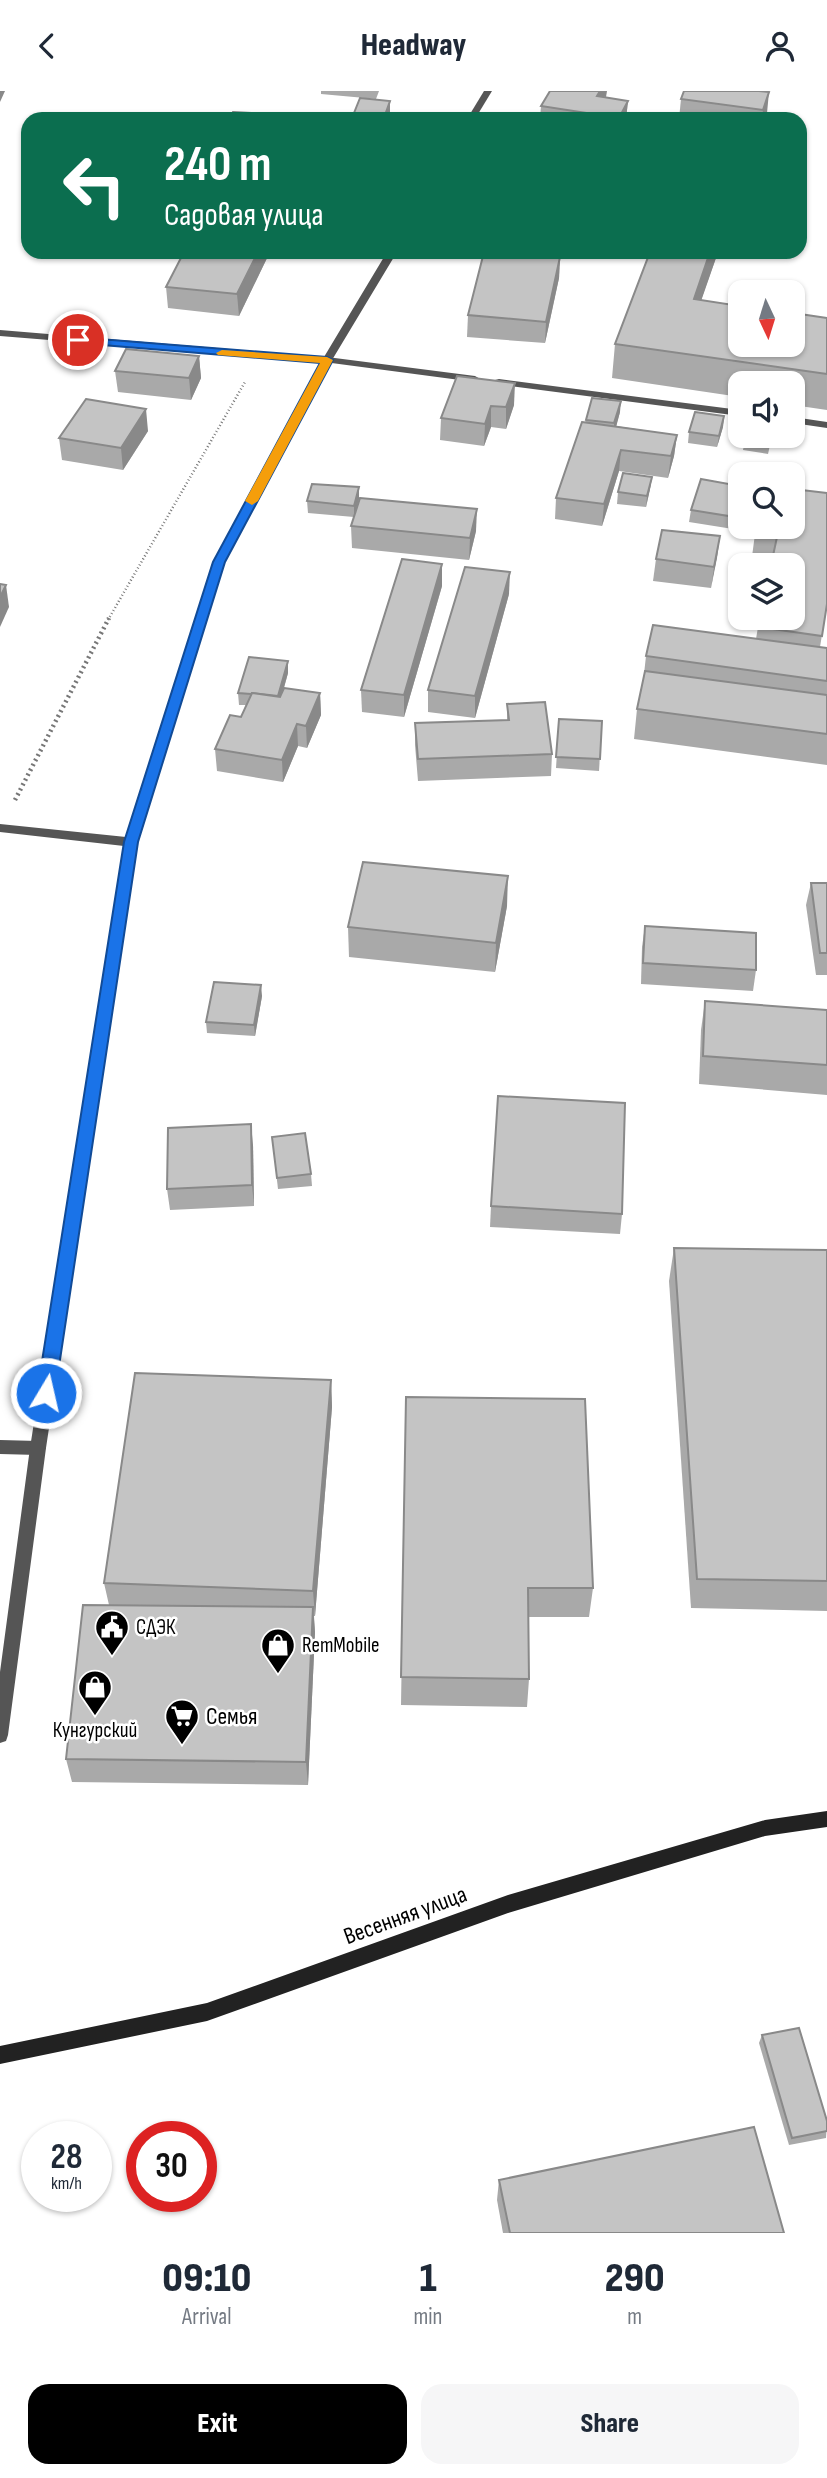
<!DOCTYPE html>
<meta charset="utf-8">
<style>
:root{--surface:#fff;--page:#f6f6f7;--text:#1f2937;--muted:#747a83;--accent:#000}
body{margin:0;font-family:"Sofia Sans Condensed",sans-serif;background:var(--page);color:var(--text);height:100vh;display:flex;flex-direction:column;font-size:26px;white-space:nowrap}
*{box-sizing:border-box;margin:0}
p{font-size:23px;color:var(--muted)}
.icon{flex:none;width:38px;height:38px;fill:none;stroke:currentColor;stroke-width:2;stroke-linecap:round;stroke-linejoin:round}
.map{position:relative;height:2142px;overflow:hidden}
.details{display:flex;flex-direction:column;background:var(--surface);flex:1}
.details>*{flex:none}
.banner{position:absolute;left:21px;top:21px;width:786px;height:147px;border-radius:21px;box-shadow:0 2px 5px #0004;background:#0b6e4f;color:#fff;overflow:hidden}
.needle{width:46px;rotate:176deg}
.fabs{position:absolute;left:728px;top:189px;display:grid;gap:14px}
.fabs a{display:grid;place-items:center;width:77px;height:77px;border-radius:14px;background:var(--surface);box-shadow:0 2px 5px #0004;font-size:35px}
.speed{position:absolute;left:21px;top:2030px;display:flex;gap:14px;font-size:35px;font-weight:700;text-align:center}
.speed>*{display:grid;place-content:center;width:91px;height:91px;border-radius:50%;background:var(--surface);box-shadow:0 2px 5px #0004;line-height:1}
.speed small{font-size:18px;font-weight:400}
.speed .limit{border:10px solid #d22;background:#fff;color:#111}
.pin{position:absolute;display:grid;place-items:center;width:60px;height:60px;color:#fff;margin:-30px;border:4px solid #fff;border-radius:50%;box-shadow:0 2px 7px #0007}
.me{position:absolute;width:77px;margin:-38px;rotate:9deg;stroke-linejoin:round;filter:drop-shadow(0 0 5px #0008)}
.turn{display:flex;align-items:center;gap:24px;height:147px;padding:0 28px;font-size:32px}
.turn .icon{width:91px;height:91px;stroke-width:2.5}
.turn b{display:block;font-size:49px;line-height:60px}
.eta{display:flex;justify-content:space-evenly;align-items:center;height:119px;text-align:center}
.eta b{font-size:42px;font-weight:800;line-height:49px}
.button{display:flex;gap:14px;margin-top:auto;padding:14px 28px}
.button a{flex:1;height:80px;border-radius:21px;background:var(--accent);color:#fff;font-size:28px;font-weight:800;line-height:80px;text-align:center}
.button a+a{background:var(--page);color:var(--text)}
header{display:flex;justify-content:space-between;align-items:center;height:91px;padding:0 28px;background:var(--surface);font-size:32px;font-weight:800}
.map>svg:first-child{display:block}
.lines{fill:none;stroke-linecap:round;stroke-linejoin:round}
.path-far1{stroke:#777;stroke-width:2.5;stroke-dasharray:1 2.5;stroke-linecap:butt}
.path{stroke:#777;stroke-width:4.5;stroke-dasharray:2 3.5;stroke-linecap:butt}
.lane{fill:#555;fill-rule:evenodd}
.street{fill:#555;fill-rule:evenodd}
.secondary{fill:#222;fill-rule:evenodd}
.wall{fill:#a9a9a9}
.shaded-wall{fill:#898989}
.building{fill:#c4c4c4;stroke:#898989;stroke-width:2}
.route{fill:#1a73e8;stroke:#114b97;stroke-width:2}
.slow{fill:#f59e0b}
.labels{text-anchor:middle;stroke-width:5;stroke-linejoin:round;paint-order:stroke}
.poi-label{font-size:21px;fill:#000;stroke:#fff;text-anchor:start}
.near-poi-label{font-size:24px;fill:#000;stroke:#fff;text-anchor:start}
.near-street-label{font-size:24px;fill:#000;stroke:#fff}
</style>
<header><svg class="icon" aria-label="back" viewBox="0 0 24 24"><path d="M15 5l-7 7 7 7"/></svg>Headway<svg class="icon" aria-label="person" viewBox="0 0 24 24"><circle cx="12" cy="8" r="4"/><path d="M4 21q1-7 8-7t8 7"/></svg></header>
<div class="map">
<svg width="827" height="2142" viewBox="0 0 827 2142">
<rect width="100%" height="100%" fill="#fff"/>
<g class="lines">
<polyline class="path-far1" points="108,529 245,291"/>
<polyline class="path" points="15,709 109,527"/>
<g class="lane">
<polygon points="327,266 475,285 480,288 475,291 324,271 324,267"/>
<polygon points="499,288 740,319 740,325 495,293 495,289"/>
<polygon points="793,326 827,331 827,337 793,332"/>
<polygon points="0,1349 38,1350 43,1352 46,1357 43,1362 38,1364 0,1363"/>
</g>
<g class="street">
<polygon points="484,0 492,0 475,28 467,28"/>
<polygon points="387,161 397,161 332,269 224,471 137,751 46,1357 8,1644 6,1650 0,1652 0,1581 30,1357 124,755 0,741 0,733 126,746 214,471 321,271 0,245 0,239 324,266"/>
</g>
<polygon class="secondary" points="827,1720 827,1736 765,1745 508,1822 207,1930 0,1973 0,1955 207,1912 508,1804 765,1729"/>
</g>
<g class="wall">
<polygon points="321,0 379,0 376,8 321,3"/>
<polygon points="759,0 767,22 765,28 679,28 681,8"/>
<polygon points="606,7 628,10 626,28 540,28 541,15"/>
<polygon points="390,10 390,21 388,28 354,28 354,22"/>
<polygon points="184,161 268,161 268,165 239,225 168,217 166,196"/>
<polygon points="717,164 701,209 827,227 827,319 793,314 793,292 740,292 740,306 612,287 615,253"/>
<polygon points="560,166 559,187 545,252 467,246 468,224"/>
<polygon points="199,265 201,287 191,309 118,301 115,280"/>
<polygon points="457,285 514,314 506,338 491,336 484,355 440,349 441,327"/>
<polygon points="620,321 616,335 677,344 674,365 668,387 619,380 602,435 555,428 556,407 586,329"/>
<polygon points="724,325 723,336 717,356 688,352 689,341"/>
<polygon points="148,340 123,379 62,369 59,347"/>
<polygon points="746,345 772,345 768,363 743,359"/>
<polygon points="652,386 650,398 646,416 617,413 618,401"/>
<polygon points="740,395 733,438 689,431 691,419"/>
<polygon points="359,408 355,422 476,440 469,469 352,457 351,435 354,426 308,422 307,410"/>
<polygon points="793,436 827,513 820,556 827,557 827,674 634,648 637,618 643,592 646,565 756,548 758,536 793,474 764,474 751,473 755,443"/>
<polygon points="720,445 711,497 653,490 656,468"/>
<polygon points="442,473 442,495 404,626 362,621 361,599"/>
<polygon points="509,503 475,627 428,621 428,599"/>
<polygon points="288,570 288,582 284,597 320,602 321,624 307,657 298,655 283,691 217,680 215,658 241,626 246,614 239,614 238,602"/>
<polygon points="507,613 552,663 551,685 418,690 415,654 415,632 507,629"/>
<polygon points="559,628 602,630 599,680 556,677"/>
<polygon points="811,792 827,792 827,884 816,884 806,814"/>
<polygon points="507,815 495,881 349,866 348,836"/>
<polygon points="645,835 756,879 753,900 641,893 642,856"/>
<polygon points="262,905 255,945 207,942 206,931"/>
<polygon points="705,910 827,919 827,1004 699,993 701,939"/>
<polygon points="272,1046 311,1083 312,1095 278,1098"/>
<polygon points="253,1054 254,1115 170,1119 167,1098"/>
<polygon points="491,1115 622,1123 620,1143 490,1136"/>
<polygon points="674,1157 827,1159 827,1520 691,1517 669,1190"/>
<polygon points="331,1289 332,1316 315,1525 314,1525 315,1541 308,1694 72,1691 66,1668 109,1514 104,1492"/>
<polygon points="406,1306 593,1497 589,1526 528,1526 529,1588 527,1616 401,1614"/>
<polygon points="762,1944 827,2030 826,2047 789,2054 759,1952"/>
<polygon points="499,2089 784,2142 503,2142 497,2109"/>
</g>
<g class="shaded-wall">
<polygon points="0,0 5,0 0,11"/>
<polygon points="600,0 607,0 606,6 597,5"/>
<polygon points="769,1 767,22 765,28 762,28 763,19"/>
<polygon points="390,10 390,21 388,28 385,28 385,24"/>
<polygon points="628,10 626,28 619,28 619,27"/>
<polygon points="258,161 268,161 268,165 239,225 237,203"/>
<polygon points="710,161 718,161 717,164 690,242 694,208"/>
<polygon points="560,166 559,187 545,252 546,231"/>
<polygon points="199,265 201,287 191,309 189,287"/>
<polygon points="515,292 514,314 506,338 506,316"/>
<polygon points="621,310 620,321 614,344 614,332"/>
<polygon points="491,315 491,336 484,355 485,333"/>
<polygon points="146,318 148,340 123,379 121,357"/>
<polygon points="724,325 723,336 717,356 719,345"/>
<polygon points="677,344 674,365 668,387 671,365"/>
<polygon points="621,359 619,380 602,435 604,413"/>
<polygon points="652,386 650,398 646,416 647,405"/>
<polygon points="359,396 359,408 354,426 354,415"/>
<polygon points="740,409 740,416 733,438 735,426"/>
<polygon points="477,418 476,440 469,469 470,447"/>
<polygon points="720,445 717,467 711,497 714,476"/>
<polygon points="442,473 442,495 404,626 404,604"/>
<polygon points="510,481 509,503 475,627 475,605"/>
<polygon points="6,494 9,516 0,536 0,506"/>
<polygon points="288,570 288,582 278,617 278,605"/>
<polygon points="320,602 321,624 307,657 306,635"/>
<polygon points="297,633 298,655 283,691 282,669"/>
<polygon points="508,785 507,815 495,881 496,852"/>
<polygon points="261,894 262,905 255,945 254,934"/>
<polygon points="251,1033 253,1054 254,1115 252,1094"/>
<polygon points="331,1289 332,1316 315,1525 313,1500"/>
<polygon points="313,1516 315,1541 308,1694 306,1671"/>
</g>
<g class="building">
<polygon points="550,0 600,0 597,5 628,10 619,27 541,15"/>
<polygon points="684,0 759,0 769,1 763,19 681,8"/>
<polygon points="360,7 390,10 385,24 354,22"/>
<polygon points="233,21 267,23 265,28 230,28"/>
<polygon points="184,161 258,161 237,203 166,196"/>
<polygon points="484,161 560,166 546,231 468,224"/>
<polygon points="650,161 710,161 694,208 740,215 740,254 793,254 793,222 827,227 827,283 615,253"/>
<polygon points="126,258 199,265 189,287 115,280"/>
<polygon points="457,285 515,292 506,316 491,315 485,333 441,327"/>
<polygon points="592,307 621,310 614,332 586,329"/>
<polygon points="86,308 146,318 121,357 59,347"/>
<polygon points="695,321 724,325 719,345 689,341"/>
<polygon points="582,331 677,344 671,365 621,359 604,413 556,407"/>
<polygon points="746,345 771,345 770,351 745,348"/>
<polygon points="623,382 652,386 647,405 618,401"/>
<polygon points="701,388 740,395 740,409 735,426 691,419"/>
<polygon points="312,393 359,396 354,415 307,410"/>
<polygon points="793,398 827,402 827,513 822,545 758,536 760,527 793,527 793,474 771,474 777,446 755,443 757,436 793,436"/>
<polygon points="360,407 477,418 470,447 351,435"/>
<polygon points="662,439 720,445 714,476 656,468"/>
<polygon points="402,468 442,473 404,604 361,599"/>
<polygon points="465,476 510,481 475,605 428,599"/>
<polygon points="0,493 6,494 0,506"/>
<polygon points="653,534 827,557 827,590 646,565"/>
<polygon points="249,566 288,570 278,605 252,602 251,603 238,602"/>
<polygon points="645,580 827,604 827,643 637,618"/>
<polygon points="284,597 320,602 306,635 297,633 282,669 215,658 230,624 241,626 252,602 280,606"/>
<polygon points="545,611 552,663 418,668 415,632 509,629 507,613"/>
<polygon points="559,628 602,630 600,668 556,666"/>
<polygon points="363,771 508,785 496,852 348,836"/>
<polygon points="811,792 827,792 827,862 820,862"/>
<polygon points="645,835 756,842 756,879 643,872"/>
<polygon points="214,891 261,894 254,934 206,931"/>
<polygon points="705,910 827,919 827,974 703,965"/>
<polygon points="498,1005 625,1012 622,1123 491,1115"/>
<polygon points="251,1033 252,1094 167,1098 168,1037"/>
<polygon points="305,1042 311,1083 277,1087 272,1046"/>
<polygon points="674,1157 827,1159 827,1490 697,1488"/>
<polygon points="135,1282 331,1289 313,1500 104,1492"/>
<polygon points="406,1306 585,1308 593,1497 528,1497 529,1588 401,1586"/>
<polygon points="83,1514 313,1516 306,1671 66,1668"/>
<polygon points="799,1937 827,2030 827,2040 792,2047 762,1944"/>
<polygon points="754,2036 784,2142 510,2142 499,2089"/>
</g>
<polygon class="route" points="74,246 327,266 333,269 225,471 138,751 55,1302 52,1307 46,1309 40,1307 37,1302 124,751 213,471 320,272 78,252 72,249"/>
<polygon class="slow" points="222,259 327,266 333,269 258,410 252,414 245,410 320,272 218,264 216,262"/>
<defs>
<g id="civic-pin" transform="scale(1.75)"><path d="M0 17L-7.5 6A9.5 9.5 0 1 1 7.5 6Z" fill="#000" stroke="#fff"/><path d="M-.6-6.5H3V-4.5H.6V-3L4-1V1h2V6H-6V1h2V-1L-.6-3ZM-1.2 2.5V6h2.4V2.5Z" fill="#fff"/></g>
<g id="shop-pin" transform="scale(1.75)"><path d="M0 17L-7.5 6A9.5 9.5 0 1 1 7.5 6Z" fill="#000" stroke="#fff"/><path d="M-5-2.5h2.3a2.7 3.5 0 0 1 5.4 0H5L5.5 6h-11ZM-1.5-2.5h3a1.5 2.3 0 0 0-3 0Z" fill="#fff"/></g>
<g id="supermarket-pin" transform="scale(1.75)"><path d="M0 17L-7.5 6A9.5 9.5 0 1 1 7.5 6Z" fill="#000" stroke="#fff"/><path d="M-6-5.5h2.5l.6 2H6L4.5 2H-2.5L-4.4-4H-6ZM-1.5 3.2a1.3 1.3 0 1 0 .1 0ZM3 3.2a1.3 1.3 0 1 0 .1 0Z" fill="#fff"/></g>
</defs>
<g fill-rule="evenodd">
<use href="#civic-pin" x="112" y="1536"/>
<use href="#shop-pin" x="278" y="1554"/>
<use href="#shop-pin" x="95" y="1596"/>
<use href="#supermarket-pin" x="182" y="1625"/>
</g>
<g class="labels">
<g class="poi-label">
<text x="136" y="1543">СДЭК</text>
<text x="302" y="1561">RemMobile</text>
<text x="95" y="1646" text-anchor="middle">Кунгурский</text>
</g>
<g class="near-poi-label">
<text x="206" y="1633">Семья</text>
</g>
<g class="near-street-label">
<text transform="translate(405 1824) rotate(-20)" y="8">Весенняя улица</text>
</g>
</g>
</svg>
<div class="fabs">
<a><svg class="needle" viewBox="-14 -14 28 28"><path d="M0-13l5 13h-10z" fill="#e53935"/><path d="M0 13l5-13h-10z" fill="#747a83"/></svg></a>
<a><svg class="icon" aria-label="sound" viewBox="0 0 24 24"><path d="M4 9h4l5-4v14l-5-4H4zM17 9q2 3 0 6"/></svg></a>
<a><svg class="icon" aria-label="search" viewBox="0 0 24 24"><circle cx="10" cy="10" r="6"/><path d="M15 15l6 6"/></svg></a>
<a><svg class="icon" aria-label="layers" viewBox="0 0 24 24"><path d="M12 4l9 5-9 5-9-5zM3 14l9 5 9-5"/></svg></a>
</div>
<div class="speed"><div>28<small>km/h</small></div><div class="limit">30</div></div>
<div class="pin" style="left:78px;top:249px;background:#d93025"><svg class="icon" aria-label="arrive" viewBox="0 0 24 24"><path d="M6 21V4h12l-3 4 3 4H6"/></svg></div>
<svg class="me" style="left:46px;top:1302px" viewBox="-20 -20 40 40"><circle r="17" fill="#1a73e8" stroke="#fff" stroke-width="3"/><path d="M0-11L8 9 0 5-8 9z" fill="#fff"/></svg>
<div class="banner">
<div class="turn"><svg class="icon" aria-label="left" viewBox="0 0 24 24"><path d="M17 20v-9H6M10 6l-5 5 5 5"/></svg><div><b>240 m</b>Садовая улица</div></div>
</div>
</div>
<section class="details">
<div class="eta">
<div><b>09:10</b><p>Arrival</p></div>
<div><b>1</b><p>min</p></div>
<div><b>290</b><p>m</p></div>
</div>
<div class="button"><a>Exit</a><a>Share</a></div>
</section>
